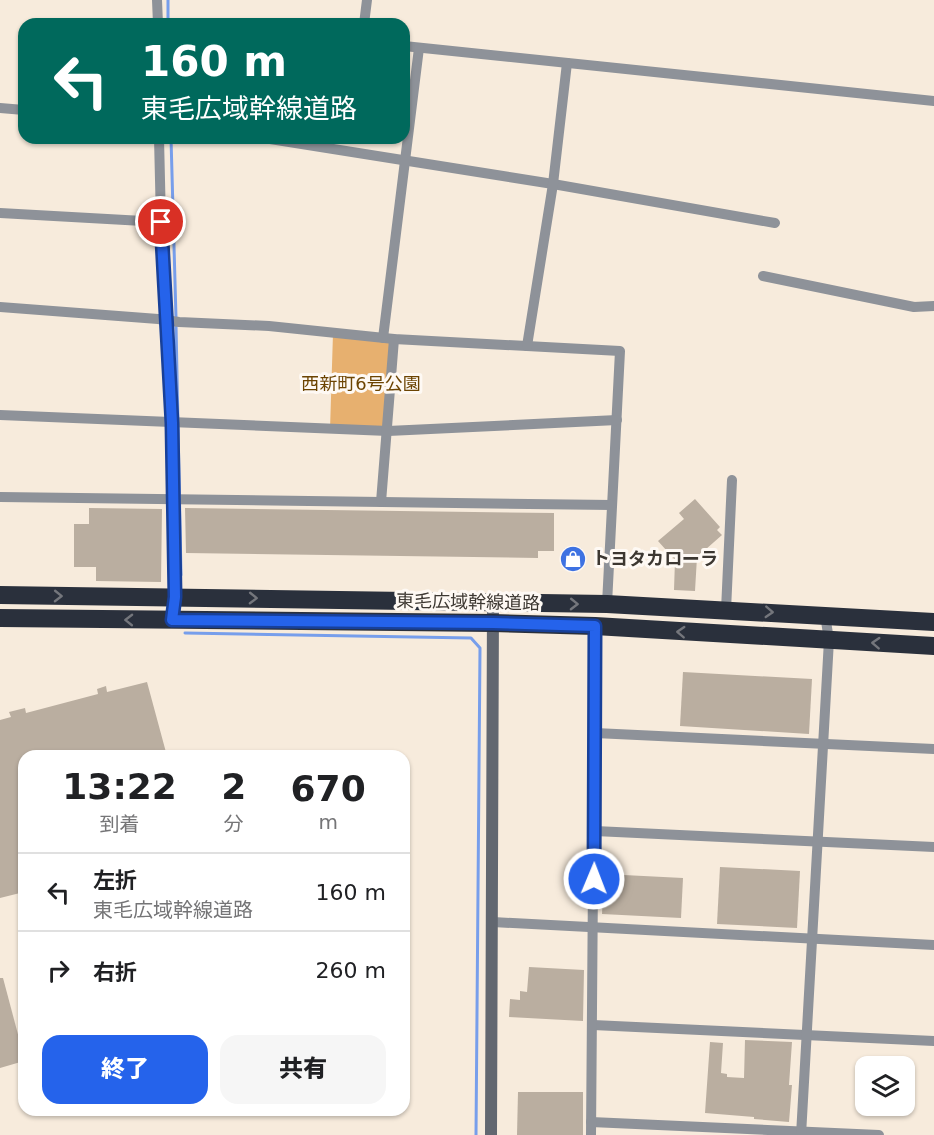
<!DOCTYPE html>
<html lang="ja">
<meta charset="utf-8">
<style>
:root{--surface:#fff;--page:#f6f6f6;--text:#202124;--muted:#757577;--line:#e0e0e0;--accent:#2563eb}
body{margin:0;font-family:"DejaVu Sans","Noto Sans JP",sans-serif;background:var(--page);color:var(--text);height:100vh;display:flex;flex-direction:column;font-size:22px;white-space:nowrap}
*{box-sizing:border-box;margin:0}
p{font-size:20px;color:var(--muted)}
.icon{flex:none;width:33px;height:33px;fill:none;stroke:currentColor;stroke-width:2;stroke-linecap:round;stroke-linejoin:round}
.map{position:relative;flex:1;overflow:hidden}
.drawer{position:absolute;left:18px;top:750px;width:392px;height:366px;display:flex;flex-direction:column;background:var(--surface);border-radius:18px;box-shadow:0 2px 4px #0004}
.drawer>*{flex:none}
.hud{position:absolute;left:18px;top:18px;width:392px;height:126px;border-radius:18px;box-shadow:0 2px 4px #0004;background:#00695c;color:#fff;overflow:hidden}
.controls{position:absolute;left:855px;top:1056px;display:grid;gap:12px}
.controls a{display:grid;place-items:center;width:60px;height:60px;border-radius:12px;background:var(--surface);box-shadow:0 2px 4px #0004;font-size:30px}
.pin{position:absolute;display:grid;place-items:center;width:51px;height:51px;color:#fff;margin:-26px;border:3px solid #fff;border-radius:50%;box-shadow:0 2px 6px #0007}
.me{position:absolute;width:66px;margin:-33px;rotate:1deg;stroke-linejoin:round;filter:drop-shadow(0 0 4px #0008)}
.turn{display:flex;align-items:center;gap:21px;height:126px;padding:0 24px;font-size:27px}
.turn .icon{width:78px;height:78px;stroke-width:2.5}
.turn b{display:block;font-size:42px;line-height:51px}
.eta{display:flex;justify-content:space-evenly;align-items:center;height:102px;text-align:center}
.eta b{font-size:36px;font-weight:800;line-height:42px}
.cta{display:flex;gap:12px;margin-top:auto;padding:12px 24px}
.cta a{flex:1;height:69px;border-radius:18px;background:var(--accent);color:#fff;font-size:24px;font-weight:800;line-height:69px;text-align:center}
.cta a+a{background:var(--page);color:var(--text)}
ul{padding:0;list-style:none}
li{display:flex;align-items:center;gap:18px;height:78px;padding:0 24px;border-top:2px solid var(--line)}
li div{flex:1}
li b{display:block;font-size:22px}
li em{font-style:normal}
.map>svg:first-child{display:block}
.green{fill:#e7b06f}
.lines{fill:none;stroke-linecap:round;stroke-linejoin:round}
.stream{stroke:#779eeb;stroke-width:3}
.building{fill:#baaea0}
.street{stroke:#8e9299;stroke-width:10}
.secondary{stroke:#626770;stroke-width:12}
.highway{stroke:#2a303c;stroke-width:18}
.oneway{stroke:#74767c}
.route-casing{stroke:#184099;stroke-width:15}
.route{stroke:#2563eb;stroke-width:10}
.labels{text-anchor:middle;stroke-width:6;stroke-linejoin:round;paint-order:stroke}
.park-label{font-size:18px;fill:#6c4402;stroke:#fef9f4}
.poi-label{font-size:18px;font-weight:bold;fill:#3c3731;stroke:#fef9f4;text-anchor:start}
.street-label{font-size:18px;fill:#3c3731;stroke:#fef9f4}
</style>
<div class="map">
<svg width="934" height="1135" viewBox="0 0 934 1135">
<rect width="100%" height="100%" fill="#f7ebdc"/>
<polygon class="green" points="333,333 394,339 388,431 330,429"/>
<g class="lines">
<g class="stream">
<polyline points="168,0 168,24"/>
<polyline points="171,138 176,318"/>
<polyline points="176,325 181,575"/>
<polyline points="185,633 471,638 480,648 476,1135"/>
</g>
</g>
<g class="building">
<polygon points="695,499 720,527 717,530 722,535 697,557 695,591 674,590 675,560 658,541 684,519 679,513"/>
<polygon points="89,508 162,509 161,582 96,581 96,567 74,567 74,524 89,524"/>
<polygon points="185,508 554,513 554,551 538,551 538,558 186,553"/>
<polygon points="683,672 812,679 809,734 680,726"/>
<polygon points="147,682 167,756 24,756 24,892 0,898 0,720 11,717 9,712 25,708 26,713 98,694 97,689 106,686 107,692"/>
<polygon points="720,867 800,871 797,928 717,924"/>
<polygon points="604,874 683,878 681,918 602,914"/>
<polygon points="529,967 584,970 583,1021 509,1017 510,999 520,1000 520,991 527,992"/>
<polygon points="0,978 3,978 24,1057 24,1061 0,1068"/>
<polygon points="745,1040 792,1042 789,1085 792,1085 789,1122 754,1119 754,1117 705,1113 710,1042 723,1043 721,1073 727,1074 727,1077 744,1078"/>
<polygon points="518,1092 583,1092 583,1135 517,1135"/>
</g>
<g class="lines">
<g class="street">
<polyline points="157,0 158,24"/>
<polyline points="364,24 367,0"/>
<polyline points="404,46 934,101"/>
<polyline points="0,108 24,110"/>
<polyline points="159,138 161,222 172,423 175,597 173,620"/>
<polyline points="264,138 553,184 775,223"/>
<polyline points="0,213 161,222"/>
<polyline points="763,276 914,307 934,306"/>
<polyline points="0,307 158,319 179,322 269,326 394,339 620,351 607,604"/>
<polyline points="383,338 419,48"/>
<polyline points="527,346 553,184 567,63"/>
<polyline points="0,415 388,431 617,420"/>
<polyline points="0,497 612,505"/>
<polyline points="381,502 394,339"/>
<polyline points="726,610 732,480"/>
<polyline points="595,733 934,749"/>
<polyline points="595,831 934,847"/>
<polyline points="493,922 934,945"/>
<polyline points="593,1025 934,1041"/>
<polyline points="591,1122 879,1135"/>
<polyline points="591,1135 595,626"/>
<polyline points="801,1135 829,640 825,615"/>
</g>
<polyline class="secondary" points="491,1135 493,602"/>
<g class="highway">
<polyline points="0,595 607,604 934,622"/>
<polyline points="0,618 493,623 595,626 934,646"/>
</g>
</g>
<defs><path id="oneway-chevron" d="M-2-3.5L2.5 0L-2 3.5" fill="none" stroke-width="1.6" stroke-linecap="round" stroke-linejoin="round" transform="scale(1.5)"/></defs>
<g class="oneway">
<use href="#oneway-chevron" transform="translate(58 596) rotate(1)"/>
<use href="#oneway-chevron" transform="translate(253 598) rotate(1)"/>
<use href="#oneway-chevron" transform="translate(574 604) rotate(1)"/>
<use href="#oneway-chevron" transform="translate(769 612) rotate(3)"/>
<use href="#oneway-chevron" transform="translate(129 620) rotate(-179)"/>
<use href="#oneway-chevron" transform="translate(681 632) rotate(-177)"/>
<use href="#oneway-chevron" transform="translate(876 643) rotate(-177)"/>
</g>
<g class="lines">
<g class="route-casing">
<polyline id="route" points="161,222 172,423 175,597 172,620 493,623 595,626 594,879"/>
</g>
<use href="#route" class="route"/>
</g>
<defs>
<g id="shop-disc" transform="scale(1.35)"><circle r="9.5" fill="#3e72e2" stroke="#fef9f4"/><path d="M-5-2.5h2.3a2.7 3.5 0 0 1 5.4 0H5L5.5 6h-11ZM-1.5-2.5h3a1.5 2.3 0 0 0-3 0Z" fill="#fff"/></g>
</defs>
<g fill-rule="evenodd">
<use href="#shop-disc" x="573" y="559"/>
</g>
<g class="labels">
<g class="park-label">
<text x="361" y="390">西新町6号公園</text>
</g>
<g class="poi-label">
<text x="592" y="565">トヨタカローラ</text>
</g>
<g class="street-label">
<text transform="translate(468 602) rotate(1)" y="6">東毛広域幹線道路</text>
</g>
</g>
</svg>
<div class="controls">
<a><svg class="icon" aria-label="layers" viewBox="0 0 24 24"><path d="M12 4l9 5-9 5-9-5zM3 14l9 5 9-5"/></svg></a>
</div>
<div class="pin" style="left:161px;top:222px;background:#d93025"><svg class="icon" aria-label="arrive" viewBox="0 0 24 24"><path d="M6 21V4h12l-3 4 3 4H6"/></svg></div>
<svg class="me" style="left:594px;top:879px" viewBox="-20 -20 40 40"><circle r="17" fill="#2563eb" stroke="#fff" stroke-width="3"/><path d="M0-11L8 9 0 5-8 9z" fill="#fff"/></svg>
<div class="hud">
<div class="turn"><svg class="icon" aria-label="left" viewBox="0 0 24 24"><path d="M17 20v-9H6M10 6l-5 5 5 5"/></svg><div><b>160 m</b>東毛広域幹線道路</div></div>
</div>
<section class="drawer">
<div class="eta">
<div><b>13:22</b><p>到着</p></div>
<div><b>2</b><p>分</p></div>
<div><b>670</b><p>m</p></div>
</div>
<ul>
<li><svg class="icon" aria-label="left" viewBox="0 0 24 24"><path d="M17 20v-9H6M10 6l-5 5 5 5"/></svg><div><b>左折</b><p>東毛広域幹線道路</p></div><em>160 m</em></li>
<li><svg class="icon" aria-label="right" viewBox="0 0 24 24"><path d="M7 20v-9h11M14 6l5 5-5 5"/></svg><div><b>右折</b></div><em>260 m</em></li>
</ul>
<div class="cta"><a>終了</a><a>共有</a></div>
</section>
</div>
